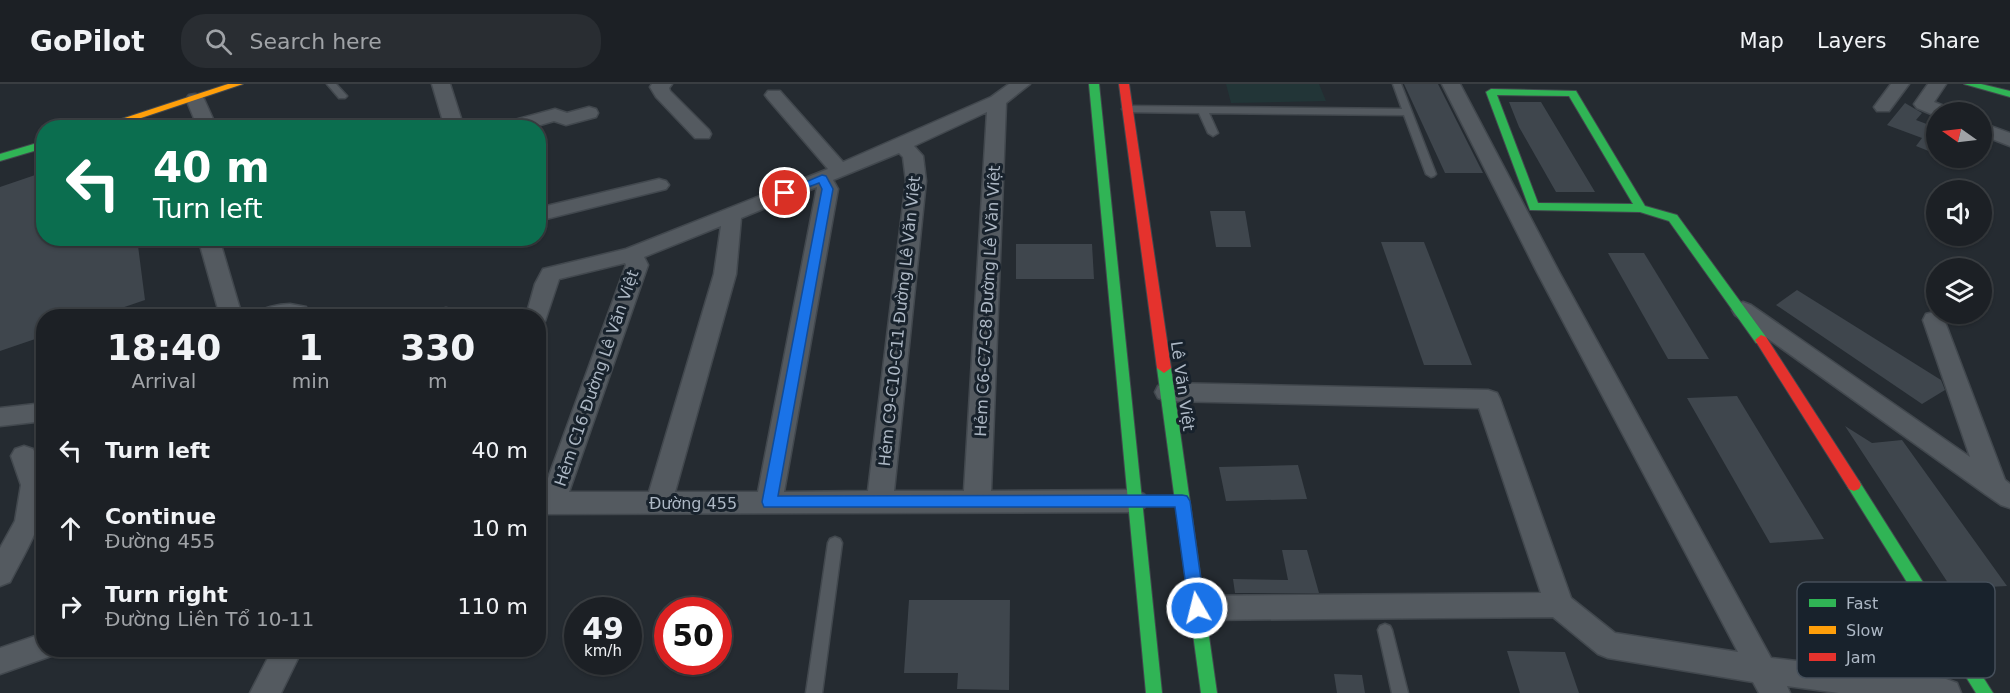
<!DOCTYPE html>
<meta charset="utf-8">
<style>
:root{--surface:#1c2025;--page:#292d32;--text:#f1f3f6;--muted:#a0a3a7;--line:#3a3e42}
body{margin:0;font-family:"DejaVu Sans",sans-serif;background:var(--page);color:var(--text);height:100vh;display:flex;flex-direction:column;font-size:22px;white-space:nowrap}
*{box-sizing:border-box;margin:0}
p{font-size:20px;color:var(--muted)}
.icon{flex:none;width:33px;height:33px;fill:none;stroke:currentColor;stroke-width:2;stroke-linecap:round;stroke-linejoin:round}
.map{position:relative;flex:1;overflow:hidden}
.sheet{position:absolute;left:36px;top:225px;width:510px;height:348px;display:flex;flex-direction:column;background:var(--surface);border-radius:24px;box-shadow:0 2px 4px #0004,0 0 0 2px var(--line)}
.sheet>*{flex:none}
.banner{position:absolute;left:36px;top:36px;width:510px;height:126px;border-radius:24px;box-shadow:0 2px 4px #0004,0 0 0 2px var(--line);background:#0b6e4f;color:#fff;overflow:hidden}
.needle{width:39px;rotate:284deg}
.controls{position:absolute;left:1926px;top:18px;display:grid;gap:12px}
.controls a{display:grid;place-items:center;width:66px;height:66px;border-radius:50%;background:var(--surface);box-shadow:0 2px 4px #0004,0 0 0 2px var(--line);font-size:30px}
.speed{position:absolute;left:564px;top:513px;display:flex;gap:12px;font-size:30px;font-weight:700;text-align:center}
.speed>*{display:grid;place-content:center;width:78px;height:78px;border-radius:50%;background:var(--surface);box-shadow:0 2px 4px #0004,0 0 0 2px var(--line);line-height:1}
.speed small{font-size:15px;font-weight:400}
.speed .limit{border:9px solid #d22;background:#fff;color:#111}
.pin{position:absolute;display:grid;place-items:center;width:51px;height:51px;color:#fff;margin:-26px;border:3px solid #fff;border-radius:50%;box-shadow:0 2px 6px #0007}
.me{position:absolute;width:66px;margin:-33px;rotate:352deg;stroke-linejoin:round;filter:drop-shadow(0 0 4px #0008)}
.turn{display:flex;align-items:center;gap:21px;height:126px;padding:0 18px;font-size:27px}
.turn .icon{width:78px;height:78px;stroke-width:2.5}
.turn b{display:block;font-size:42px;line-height:51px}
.eta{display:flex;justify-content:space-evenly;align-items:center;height:102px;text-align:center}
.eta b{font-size:36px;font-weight:700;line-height:42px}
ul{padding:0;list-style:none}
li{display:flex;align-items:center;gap:18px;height:78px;padding:0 18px}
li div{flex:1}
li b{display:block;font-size:22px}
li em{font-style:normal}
header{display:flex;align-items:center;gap:36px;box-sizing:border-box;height:84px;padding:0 30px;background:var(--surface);border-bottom:2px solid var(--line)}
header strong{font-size:28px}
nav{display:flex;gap:33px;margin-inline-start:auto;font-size:21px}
.search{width:420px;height:54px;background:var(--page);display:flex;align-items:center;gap:15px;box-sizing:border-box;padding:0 21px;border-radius:24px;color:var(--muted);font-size:22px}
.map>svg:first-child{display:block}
.green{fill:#223537}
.building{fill:#3f464d}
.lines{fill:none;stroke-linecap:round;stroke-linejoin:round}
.lane-casing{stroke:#42484e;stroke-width:3}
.street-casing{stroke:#42484e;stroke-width:3}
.fast-casing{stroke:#42484e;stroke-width:2}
.slow-casing{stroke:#42484e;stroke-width:2}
.jam-casing{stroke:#42484e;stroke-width:2}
.lane{fill:#545a60;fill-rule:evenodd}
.street{fill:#545a60;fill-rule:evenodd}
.fast{fill:#30b455;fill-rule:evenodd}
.slow{fill:#ff9f0a;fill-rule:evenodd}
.jam{fill:#e5322d;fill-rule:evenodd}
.route{fill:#1a73e8;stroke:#114b97;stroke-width:1.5}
.labels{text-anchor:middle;stroke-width:6;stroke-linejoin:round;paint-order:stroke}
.street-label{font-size:16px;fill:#adb8c5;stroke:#18222c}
.key{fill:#18222c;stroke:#454f5a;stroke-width:1.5}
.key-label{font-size:16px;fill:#adb8c5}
</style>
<header>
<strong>GoPilot</strong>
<div class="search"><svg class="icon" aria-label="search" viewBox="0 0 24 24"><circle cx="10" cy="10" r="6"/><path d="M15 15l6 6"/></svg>Search here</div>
<nav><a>Map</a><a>Layers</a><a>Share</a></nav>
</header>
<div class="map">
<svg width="2010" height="609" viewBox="0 0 2010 609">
<rect width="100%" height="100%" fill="#252b31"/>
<polygon class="green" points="1226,0 1319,0 1326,17 1231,19"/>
<g class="building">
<polygon points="1404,0 1438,0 1483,89 1445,89"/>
<polygon points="1509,18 1541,18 1595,108 1556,108 1519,43"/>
<polygon points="1905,19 1922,29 1916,36 1932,42 1936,36 1936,70 1916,62 1922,54 1887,41"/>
<polygon points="44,88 44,154 137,154 145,216 98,232 44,232 44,252 0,267 0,103"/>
<polygon points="1210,127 1245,127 1251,163 1216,163"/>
<polygon points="1381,158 1424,158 1472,281 1424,281"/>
<polygon points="1016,160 1092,160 1094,195 1016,195"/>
<polygon points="1608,169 1644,169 1709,275 1668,275"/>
<polygon points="1797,206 1941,296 1945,306 1922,320 1776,221"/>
<polygon points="1737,312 1824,455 1770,459 1687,314"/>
<polygon points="1845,342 1872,359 1902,356 2007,502 1952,505"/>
<polygon points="1298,381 1307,415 1226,417 1219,383"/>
<polygon points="1282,466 1307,466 1319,509 1235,509 1233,495 1288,496"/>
<polygon points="909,516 1010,516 1009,606 957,605 958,589 904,589"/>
<polygon points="1507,567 1565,568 1579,609 1520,609"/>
<polygon points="1334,590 1362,591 1365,609 1337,609"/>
</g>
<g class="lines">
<g class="lane-casing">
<g id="lane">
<polygon points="327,0 336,0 347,12 345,14 339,14"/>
<polygon points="1393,0 1401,0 1436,90 1434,92 1431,93 1426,90 1404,31 1209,29 1218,49 1213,52 1208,49 1199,29 1127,28 1122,25 1127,22 1402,25"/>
<path d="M290 220 306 223 309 232H299L297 228C282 226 268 234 252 232 261 224 279 220 290 220Z"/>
<polygon points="446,224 450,225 453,232 424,232 426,229"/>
<polygon points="835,453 840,455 842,459 822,609 806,609 828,459 830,455"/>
<polygon points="1385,540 1390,542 1392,546 1408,609 1392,609 1378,546 1380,542"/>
</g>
</g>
<g class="street-casing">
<g id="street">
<polygon points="432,0 450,0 464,44 445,44"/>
<polygon points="652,0 672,0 669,4 670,7 709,46 711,50 709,54 695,54 656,13 650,3"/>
<path d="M1009 0H1030L1006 19 991 407 1135 406 1144 410 1148 417 1144 424 1135 428 538 430V408H543L626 181 625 179 559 195 545 237 538 239V232H526L535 200 543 185 626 165 828 85 768 15 765 11 768 7H780L843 78 991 13ZM987 28 964 407H894L926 97 923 72 914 62ZM899 69 903 73 906 97 868 407 784 408 838 105 833 96ZM817 103 758 408H675L736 190 741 134ZM721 142 714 190 649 408H569L648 181 644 173Z"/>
<polygon points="1442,0 1460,0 1559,188 1771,574 1946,595 1957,599 1961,609 1839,609 1787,602 1790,609 1759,609 1753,598 1608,574 1598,570 1553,533 1197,536 1187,533 1183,524 1187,515 1197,512 1541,509 1479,324 1167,317 1158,314 1155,308 1158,302 1167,299 1488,306 1497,309 1500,315 1571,514 1615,549 1738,568 1537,188"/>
<polygon points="1891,0 1909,0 1889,27 1877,27 1874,23"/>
<polygon points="1928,0 1946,0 1934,18 1949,24 1951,28 1936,28 1936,32 1917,24 1914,20"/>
<polygon points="195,10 201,11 204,15 217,44 198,44 186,15 189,11"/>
<polygon points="589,23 596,25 598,29 596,33 566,41 554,37 530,44 498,44 500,40 555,25 567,29"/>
<polygon points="1982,39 2010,49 2010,62 1982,51"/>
<polygon points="659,95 666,97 669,101 666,105 538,137 538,124"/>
<polygon points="198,154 219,154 242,232 220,232"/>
<polygon points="1743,218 1751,221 1970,373 1923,236 1926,230 1934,228 1942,230 2005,396 2010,400 2010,424 2001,421 1985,410 1735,231 1732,226 1735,221"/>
<polygon points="44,319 44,337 0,342 0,324"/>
<path d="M24 362 33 365C60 416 33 453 10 498L0 502V464L15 437 21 401 11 372 15 365Z"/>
<polygon points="44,549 44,566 57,566 54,571 0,590 0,564"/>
<polygon points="272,566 302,566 281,609 250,609"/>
</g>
</g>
<g class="fast-casing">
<g id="fast">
<polygon points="1089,0 1099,0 1162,609 1146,609"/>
<polygon points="1964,0 1981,0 2010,7 2010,13"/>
<path d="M1491 5 1576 7 1645 122 1677 131 1766 253 1767 256 1766 259H1756L1669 137 1640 128 1530 126 1486 8ZM1497 11 1569 12 1633 120 1538 119Z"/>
<polygon points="44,57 44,64 0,77 0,70"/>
<polygon points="1164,279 1171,284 1217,609 1201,609 1157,284"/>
<polygon points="1854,395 1859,397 1993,609 1976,609 1849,405 1847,401 1849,397"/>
</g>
</g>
<g class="slow-casing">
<polygon id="slow" points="228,0 243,0 111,44 94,44"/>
</g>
<g class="jam-casing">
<g id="jam">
<polygon points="1119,0 1129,0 1171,284 1164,289 1157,284"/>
<polygon points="1761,251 1766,253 1859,397 1861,401 1859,405 1854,407 1849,405 1755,256"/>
</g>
</g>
<use href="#lane" class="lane"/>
<use href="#street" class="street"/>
<use href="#fast" class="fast"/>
<use href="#slow" class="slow"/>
<use href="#jam" class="jam"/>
</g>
<polygon class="route" points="822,91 826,92 833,105 778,412 1182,411 1187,412 1190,417 1205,524 1203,529 1197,531 1192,529 1189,524 1175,423 764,423 762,418 822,105 819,99 785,112 780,109"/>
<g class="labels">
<g class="street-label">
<text transform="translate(987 217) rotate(-87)" y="6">Hẻm C6-C7-C8 Đường Lê Văn Việt</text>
<text transform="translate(899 237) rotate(-84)" y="6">Hẻm C9-C10-C11 Đường Lê Văn Việt</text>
<text transform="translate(596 294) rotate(-71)" y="6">Hẻm C16 Đường Lê Văn Việt</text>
<text transform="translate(1183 302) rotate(82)" y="6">Lê Văn Việt</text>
<text x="693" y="425">Đường 455</text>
</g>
</g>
<rect x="1797" y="498" width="198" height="96" rx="9" class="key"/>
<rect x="1809" y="515" width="27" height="8" fill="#30b455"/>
<rect x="1809" y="542" width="27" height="8" fill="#ff9f0a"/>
<rect x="1809" y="569" width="27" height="8" fill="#e5322d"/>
<g class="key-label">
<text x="1846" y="525">Fast</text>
<text x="1846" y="552">Slow</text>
<text x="1846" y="579">Jam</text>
</g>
</svg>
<div class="controls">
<a><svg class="needle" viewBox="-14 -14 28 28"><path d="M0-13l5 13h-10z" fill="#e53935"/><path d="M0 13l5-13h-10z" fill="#a0a3a7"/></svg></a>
<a><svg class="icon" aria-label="sound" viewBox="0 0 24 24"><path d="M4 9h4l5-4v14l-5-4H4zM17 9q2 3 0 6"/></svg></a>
<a><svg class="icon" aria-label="layers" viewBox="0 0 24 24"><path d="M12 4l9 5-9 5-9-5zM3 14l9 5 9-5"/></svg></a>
</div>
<div class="speed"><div>49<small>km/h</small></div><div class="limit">50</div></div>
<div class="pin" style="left:785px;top:109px;background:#d93025"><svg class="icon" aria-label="arrive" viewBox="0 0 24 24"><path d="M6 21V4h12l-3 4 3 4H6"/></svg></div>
<svg class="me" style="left:1197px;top:524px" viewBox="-20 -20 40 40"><circle r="17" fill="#1a73e8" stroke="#fff" stroke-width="3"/><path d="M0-11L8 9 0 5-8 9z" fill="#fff"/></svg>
<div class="banner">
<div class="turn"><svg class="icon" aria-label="left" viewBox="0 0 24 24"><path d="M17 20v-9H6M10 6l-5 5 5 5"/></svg><div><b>40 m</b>Turn left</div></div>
</div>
<section class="sheet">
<div class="eta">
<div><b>18:40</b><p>Arrival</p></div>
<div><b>1</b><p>min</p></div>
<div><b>330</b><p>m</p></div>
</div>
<ul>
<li><svg class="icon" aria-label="left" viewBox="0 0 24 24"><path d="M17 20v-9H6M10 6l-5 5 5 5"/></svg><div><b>Turn left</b></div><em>40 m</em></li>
<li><svg class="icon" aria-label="ahead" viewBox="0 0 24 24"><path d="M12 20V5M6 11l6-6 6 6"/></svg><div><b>Continue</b><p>Đường 455</p></div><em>10 m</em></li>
<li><svg class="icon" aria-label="right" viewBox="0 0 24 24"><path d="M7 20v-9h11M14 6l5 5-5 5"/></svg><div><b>Turn right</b><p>Đường Liên Tổ 10-11</p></div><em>110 m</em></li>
</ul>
</section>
</div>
